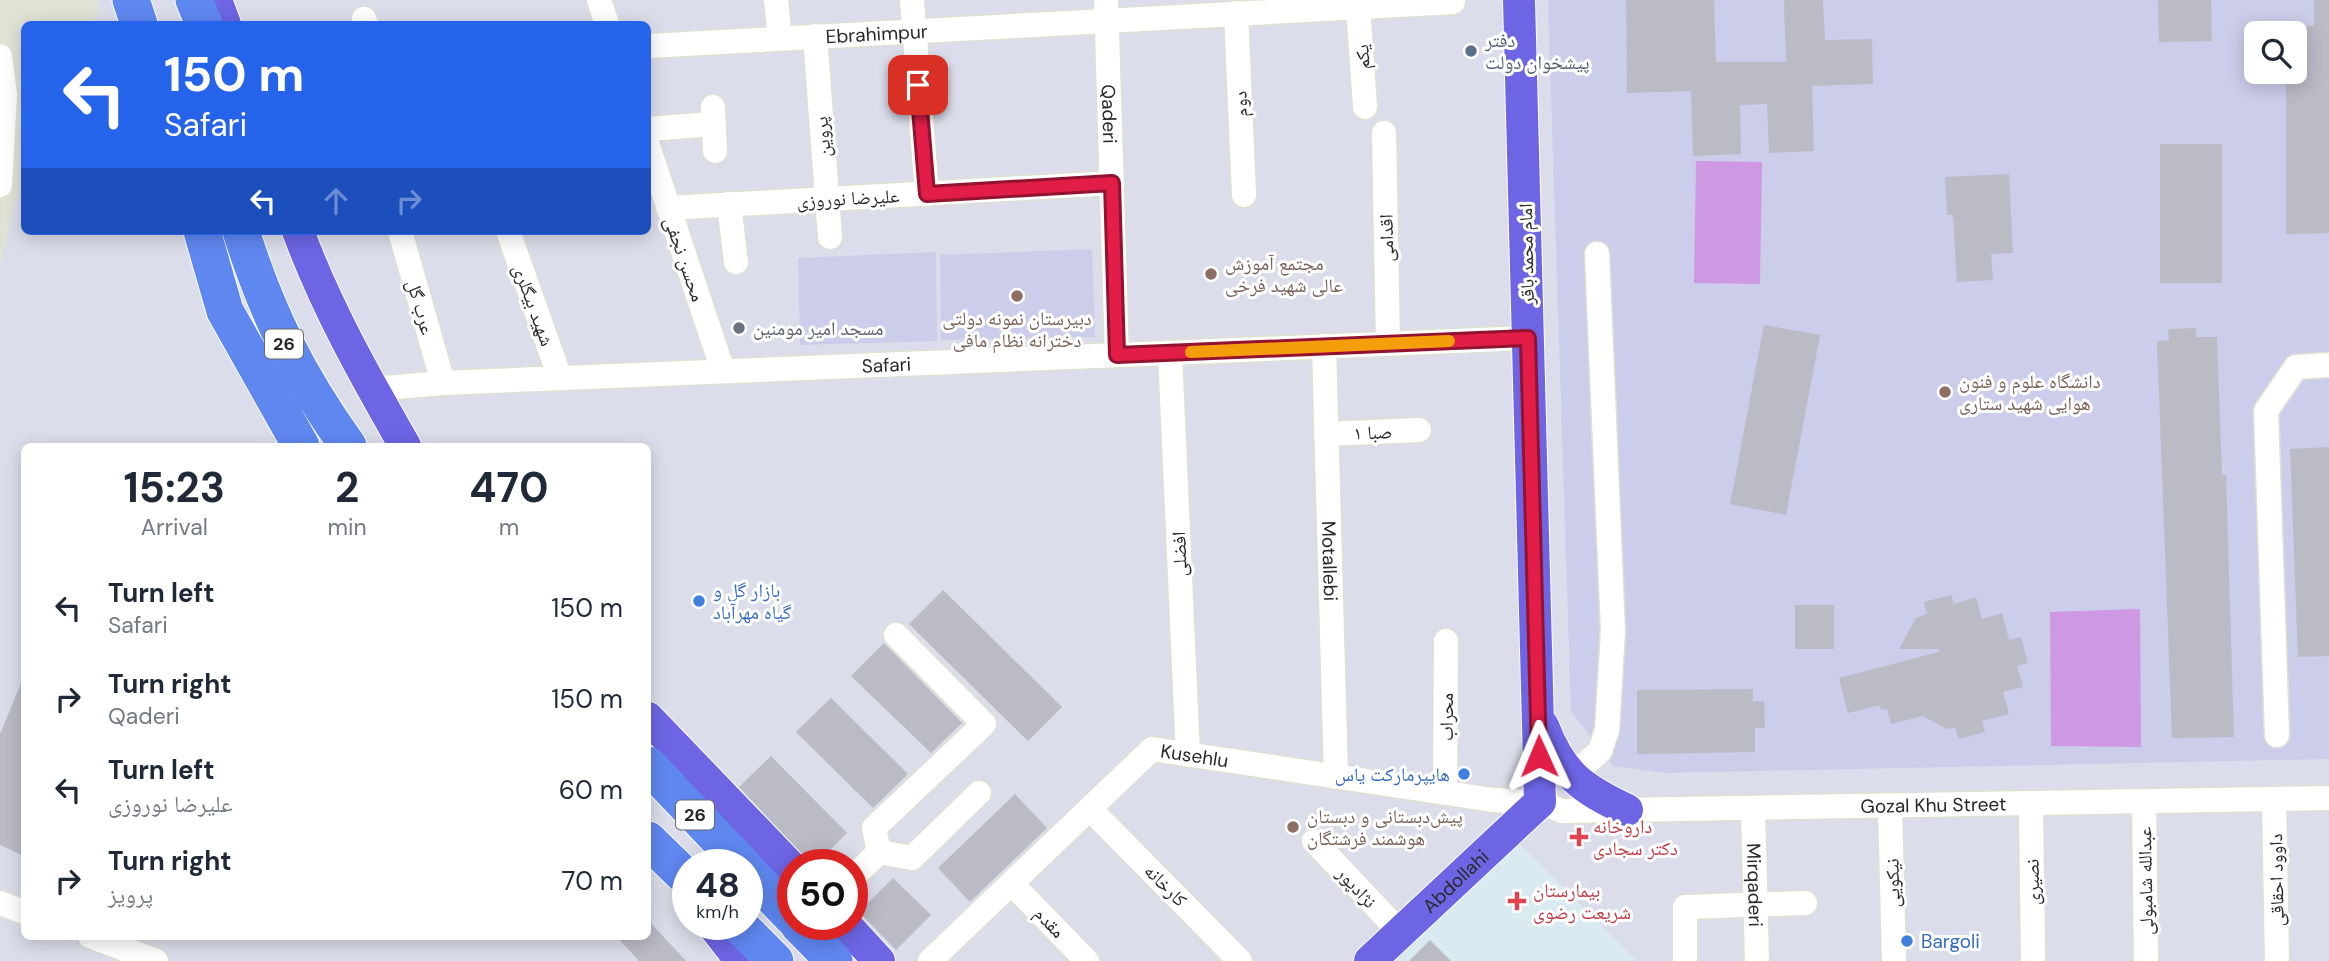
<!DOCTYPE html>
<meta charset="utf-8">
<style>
:root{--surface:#fff;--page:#f2f2f3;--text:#1f2937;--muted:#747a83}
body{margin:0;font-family:"DM Sans","Noto Naskh Arabic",sans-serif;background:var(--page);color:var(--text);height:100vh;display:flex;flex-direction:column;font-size:26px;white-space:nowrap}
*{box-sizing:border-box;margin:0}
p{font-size:23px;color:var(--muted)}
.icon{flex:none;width:38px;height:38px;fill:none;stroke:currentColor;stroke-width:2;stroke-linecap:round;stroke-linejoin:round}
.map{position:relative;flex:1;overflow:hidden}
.panel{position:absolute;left:21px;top:443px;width:630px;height:497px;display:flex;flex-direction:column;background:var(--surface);border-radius:10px;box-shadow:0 4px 18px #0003}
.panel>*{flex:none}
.guide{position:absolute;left:21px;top:21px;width:630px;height:214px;border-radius:10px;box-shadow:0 4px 18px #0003;background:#2563eb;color:#fff;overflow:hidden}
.fabs{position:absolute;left:2244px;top:21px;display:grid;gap:14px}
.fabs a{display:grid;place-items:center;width:63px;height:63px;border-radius:10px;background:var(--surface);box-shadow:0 4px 18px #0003;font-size:35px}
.speed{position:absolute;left:672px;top:849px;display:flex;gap:14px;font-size:35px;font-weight:700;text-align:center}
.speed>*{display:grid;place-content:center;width:91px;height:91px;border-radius:50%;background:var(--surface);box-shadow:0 4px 18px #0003;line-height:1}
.speed small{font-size:18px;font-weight:400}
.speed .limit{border:10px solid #d22;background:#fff;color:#111}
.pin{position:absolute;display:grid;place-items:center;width:60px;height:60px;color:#fff;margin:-30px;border-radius:14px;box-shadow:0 4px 10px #0006}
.me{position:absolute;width:77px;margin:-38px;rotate:359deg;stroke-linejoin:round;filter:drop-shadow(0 0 5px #0008)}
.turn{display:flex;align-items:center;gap:24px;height:147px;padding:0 28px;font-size:32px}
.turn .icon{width:91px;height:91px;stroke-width:2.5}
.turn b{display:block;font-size:49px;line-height:60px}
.lanes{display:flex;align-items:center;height:66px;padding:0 28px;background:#0003;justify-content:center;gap:35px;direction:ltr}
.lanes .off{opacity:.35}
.eta{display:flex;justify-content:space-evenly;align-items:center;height:119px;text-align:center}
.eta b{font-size:42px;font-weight:700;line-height:49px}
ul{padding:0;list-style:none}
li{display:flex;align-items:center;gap:21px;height:91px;padding:0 28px}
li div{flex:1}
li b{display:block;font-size:26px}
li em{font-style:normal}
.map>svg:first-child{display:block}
.education{fill:#cccdea;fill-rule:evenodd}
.medical{fill:#d9eaf0}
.airport{fill:#e1e2d6}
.pitch{fill:#ce98e3}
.building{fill:#babbc5}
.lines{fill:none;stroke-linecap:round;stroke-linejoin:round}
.minor-casing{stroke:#dfe0d1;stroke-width:27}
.major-casing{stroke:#fff;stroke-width:34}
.highway-casing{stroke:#fff;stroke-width:39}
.minor{stroke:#fff;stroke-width:24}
.major{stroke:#6d65e4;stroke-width:32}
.highway{stroke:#5f87f0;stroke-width:37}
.route-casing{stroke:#92132f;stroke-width:18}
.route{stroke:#e11d48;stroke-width:12}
.slow{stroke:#f59e0b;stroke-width:12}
.service-dot{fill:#5c6f8a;stroke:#fff;stroke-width:2.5}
.education-dot{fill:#8d6e63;stroke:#fff;stroke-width:2.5}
.worship-dot{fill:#6b7280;stroke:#fff;stroke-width:2.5}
.shop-dot{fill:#3f7fe0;stroke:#fff;stroke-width:2.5}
.health-dot{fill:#e0444e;stroke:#fff;stroke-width:2.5}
.labels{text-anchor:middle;stroke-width:6;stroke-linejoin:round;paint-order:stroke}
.shield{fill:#fff;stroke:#686868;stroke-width:2}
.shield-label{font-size:18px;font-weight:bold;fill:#282828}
.street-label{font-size:19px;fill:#282828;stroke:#fff}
.service-label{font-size:19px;fill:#4e5e75;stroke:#fff;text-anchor:start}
.education-label{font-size:19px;fill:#785e54;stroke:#fff;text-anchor:start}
.worship-label{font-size:19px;fill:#5b616d;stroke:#fff;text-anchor:start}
.shop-label{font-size:19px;fill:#366cbe;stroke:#fff;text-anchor:start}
.health-label{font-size:19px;fill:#be3a42;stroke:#fff;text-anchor:start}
</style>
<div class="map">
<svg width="2329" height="961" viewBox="0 0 2329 961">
<rect width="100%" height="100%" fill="#dbddea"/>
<g class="education">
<path d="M1548 0H2329V759L1665 773 1613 766 1571 711ZM2256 33H2294V72H2256Z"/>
<polygon points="1092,249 1095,337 941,340 940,255"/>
<polygon points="936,252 937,341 800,345 798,258"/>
</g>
<polygon class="medical" points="1518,842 1637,961 1396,961"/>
<polygon class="airport" points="0,0 97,0 99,9 93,24 24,24 24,183 14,208 0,265"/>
<g class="pitch">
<polygon points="1696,161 1762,162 1760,284 1694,283"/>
<polygon points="2140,609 2141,747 2051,746 2050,612"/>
</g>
<g class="building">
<polygon points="1626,0 1714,0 1716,62 1786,62 1784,0 1823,0 1825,40 1872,39 1873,84 1812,86 1814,151 1769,153 1767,104 1740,105 1741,154 1693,156 1691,91 1627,93"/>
<polygon points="2158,0 2211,0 2212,41 2159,42"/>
<polygon points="2314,0 2329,0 2329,233 2286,234 2286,72 2294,72 2294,26 2314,26"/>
<rect x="2160" y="144" width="62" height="139"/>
<polygon points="2009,174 2013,253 1991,254 1993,280 1957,282 1953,215 1947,215 1945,177"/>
<polygon points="1764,325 1820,335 1786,515 1730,504"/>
<polygon points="2196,328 2196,337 2217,337 2222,475 2226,475 2234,737 2172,738 2157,341 2169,340 2168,329"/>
<polygon points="2329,447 2329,656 2298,657 2290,449"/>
<polygon points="943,590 1062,707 1028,741 909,624"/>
<polygon points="1951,595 1954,604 1976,597 1982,619 2002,613 2009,640 2021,637 2028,663 2017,666 2023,687 2003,692 2009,714 1982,721 1985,732 1959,739 1955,727 1946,729 1923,716 1891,724 1887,709 1881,710 1880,705 1848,713 1839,678 1939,652 1939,649 1899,649 1916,618 1927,614 1924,602"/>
<rect x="1795" y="605" width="39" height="44"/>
<polygon points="884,643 962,723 931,753 851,676"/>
<polygon points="24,676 24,856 0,845 0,734"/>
<polygon points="1753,689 1753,701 1764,701 1765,728 1755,728 1755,752 1637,754 1637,690"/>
<polygon points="831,698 908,774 873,808 796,732"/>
<polygon points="771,756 847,833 816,864 811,864 739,787"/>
<polygon points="1015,794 1047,828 970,902 938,868"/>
<polygon points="893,878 931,915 896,950 859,912"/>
<polygon points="648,920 686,961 639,961 616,936 648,936"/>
<polygon points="1430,940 1451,961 1409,961"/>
</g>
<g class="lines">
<g class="minor-casing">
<g id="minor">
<polyline points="599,0 607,24"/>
<polyline points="776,0 780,38"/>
<polyline points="912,0 927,194"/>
<path id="s1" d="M1106 0 1117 355"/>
<polyline points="1358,7 1365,107"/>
<polyline points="1236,13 1244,195"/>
<polyline points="364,19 366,24"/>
<polyline points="815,36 830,237"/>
<path id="s2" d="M648 46 1453 2"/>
<polyline points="0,56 5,95 0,185"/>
<polyline points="713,107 715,151"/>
<polyline points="648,129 713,124"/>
<polyline points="1384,133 1388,343"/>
<polyline points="648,146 723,371"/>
<polyline points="729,204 736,262"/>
<polyline points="668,208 1112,183"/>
<polyline points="400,231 443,383"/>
<polyline points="508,231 560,378"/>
<path id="s3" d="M1324 346 1336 777"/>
<polyline points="1170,353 1188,755"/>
<path id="s4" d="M373 389 443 383 1528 338"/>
<polyline points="1326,434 1419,430"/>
<polyline points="2277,735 2266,411 2296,367 2329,365"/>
<polyline points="1571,777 1600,751 1607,730 1613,631 1597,254"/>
<polyline points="1445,793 1446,641"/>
<polyline points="2274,799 2277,961"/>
<polyline points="2144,802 2146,961"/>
<polyline points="2031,803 2033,961"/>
<polyline points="1890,806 1894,961"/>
<path id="s5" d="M1753 808 1757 961"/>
<polyline points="1091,810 1240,961"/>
<polyline points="1314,841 1400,932"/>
<polyline points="879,852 874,828 984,724 896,635"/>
<polyline points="852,878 879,852 912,858 979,793"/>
<polyline points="1012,884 1087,961"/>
<polyline points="0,903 24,912"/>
<polyline points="90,936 156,961"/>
<path id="s6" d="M930 961 1152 749 1493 800 1540 802 1562 811 2329 798"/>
<polyline points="1685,961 1685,907 1805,903"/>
</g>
</g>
<g class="major-casing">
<g id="major">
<polyline points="216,0 225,24"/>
<path d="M298 231C326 307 365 376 405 446"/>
<polyline points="648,718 793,869"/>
<path d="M1543 726C1562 775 1581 788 1627 810"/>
<polyline points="712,924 741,961"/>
<polyline points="845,924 879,961"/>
<path id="s7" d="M1370 961 1540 802 1519 0"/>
</g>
</g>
<g class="highway-casing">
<g id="highway">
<polyline points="131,0 139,24"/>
<polyline points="194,0 204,24"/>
<polyline points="202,231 225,311 301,446"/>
<path d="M241 231C267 314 298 376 348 446"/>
<polyline points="648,765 742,864"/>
<polyline points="648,840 688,879"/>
<polyline points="747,870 793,918"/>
<polyline points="738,924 775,961"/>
<polyline points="798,924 834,961"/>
</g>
</g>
<use href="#minor" class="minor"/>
<use href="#major" class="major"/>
<use href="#highway" class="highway"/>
</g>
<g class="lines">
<g class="route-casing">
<polyline id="route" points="918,85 927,194 1112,183 1117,355 1528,338 1539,756"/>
</g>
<use href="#route" class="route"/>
<polyline class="slow" points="1191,352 1449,341"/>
</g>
<circle class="service-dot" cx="1471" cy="51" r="7"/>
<g class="education-dot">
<circle cx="1211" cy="274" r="7"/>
<circle cx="1017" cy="296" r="7"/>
<circle cx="1945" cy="392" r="7"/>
<circle cx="1293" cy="827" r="7"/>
</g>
<circle class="worship-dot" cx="739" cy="328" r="7"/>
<g class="shop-dot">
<circle cx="699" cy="601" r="7"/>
<circle cx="1464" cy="774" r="7"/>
<circle cx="1907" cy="941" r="7"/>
</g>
<g class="health-dot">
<path d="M1575.5 826.5h7v7h7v7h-7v7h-7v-7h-7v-7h7z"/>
<path d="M1513.5 890.5h7v7h7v7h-7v7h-7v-7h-7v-7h7z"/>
</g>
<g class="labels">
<g class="shield">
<rect x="265" y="329.5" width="38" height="29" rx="5"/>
<rect x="676" y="800.5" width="38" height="29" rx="5"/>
</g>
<g class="shield-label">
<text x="284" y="350">26</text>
<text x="695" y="821">26</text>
</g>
<g class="street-label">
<text dy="7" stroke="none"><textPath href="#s2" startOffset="229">Ebrahimpur</textPath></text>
<text transform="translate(1362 57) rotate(-94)" y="7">یکم</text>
<text transform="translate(1240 104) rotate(-93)" y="7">دوم</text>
<text dy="7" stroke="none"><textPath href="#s1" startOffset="114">Qaderi</textPath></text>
<text transform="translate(822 137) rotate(-95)" y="7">پروین</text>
<text transform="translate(848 198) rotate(-3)" y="7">علیرضا نوروزی</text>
<text transform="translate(1386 238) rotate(-91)" y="7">اقدامی</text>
<text transform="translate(1526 254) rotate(-91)" y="7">امام محمد باقر</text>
<text transform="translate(685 259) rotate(71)" y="7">محسن نجفی</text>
<text transform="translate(534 305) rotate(70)" y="7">شهید بیگلری</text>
<text transform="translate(421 307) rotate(74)" y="7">عرب گل</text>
<text dy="7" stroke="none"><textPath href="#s4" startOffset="514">Safari</textPath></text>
<text transform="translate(1373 432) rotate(-2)" y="7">صبا ۱</text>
<text transform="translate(1179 554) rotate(-92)" y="7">افضلی</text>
<text dy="7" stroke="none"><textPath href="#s3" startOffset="215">Motallebi</textPath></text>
<text transform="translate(1446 717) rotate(-90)" y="7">محراب</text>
<text dy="7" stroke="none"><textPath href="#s6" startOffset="350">Kusehlu</textPath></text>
<text dy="7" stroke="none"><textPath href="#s6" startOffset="1094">Gozal Khu Street</textPath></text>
<text transform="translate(2276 880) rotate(-91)" y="7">داوود احقاقی</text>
<text dy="7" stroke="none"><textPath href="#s7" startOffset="117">Abdollahi</textPath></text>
<text transform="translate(2145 881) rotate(-91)" y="7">عبدالله شامبولی</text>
<text transform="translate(2032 882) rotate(-91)" y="7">نصیری</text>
<text transform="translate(1892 883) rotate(-91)" y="7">نیکویی</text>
<text transform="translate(1166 885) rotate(45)" y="7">کارخانه</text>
<text dy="7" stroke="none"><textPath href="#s5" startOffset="77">Mirqaderi</textPath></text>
<text transform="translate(1357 887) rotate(47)" y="7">نژادپور</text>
<text transform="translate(1050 922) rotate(46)" y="7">مقدم</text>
</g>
<g class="service-label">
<text x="1485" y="47">دفتر<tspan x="1485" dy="22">پیشخوان دولت</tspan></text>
</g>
<g class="education-label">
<text x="1225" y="270">مجتمع آموزش<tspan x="1225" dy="22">عالی شهید فرخی</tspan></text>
<text x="1017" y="325" text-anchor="middle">دبیرستان نمونه دولتی<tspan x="1017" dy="22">دخترانه نظام مافی</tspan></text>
<text x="1959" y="388">دانشگاه علوم و فنون<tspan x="1959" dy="22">هوایی شهید ستاری</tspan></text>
<text x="1307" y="823">پیش‌دبستانی و دبستان<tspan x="1307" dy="22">هوشمند فرشتگان</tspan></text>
</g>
<g class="worship-label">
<text x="753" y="335">مسجد امیر مومنین</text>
</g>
<g class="shop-label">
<text x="713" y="597">بازار گل و<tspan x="713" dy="22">گیاه مهرآباد</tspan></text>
<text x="1450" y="781" text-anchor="end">هایپرمارکت یاس</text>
<text x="1921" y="948">Bargoli</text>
</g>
<g class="health-label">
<text x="1593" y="833">داروخانه<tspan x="1593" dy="22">دکتر سجادی</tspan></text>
<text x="1533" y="897">بیمارستان<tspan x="1533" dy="22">شریعت رضوی</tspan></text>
</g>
</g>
</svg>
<div class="fabs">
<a><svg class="icon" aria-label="search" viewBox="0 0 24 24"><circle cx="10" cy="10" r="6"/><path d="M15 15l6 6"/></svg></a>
</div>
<div class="speed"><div>48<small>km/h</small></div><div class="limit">50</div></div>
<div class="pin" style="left:918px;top:85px;background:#d93025"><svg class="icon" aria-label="arrive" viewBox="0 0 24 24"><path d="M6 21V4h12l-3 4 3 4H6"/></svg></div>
<svg class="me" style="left:1539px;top:756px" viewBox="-20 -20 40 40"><path d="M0-17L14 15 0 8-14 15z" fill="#e11d48" stroke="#fff" stroke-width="4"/></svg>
<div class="guide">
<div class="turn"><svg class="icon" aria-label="left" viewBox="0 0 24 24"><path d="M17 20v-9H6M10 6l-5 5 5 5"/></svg><div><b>150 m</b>Safari</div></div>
<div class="lanes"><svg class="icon" aria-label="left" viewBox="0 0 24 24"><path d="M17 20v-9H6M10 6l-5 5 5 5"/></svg><svg class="icon off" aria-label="ahead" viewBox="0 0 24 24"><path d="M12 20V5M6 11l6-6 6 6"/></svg><svg class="icon off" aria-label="right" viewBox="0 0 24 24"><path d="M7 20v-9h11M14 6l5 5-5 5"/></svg></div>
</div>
<section class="panel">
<div class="eta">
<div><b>15:23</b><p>Arrival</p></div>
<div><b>2</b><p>min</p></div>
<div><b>470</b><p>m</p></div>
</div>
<ul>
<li><svg class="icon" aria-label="left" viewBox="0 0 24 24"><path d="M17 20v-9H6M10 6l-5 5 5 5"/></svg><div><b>Turn left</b><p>Safari</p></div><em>150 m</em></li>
<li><svg class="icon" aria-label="right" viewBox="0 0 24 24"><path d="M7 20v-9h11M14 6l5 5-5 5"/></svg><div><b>Turn right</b><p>Qaderi</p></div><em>150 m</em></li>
<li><svg class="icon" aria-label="left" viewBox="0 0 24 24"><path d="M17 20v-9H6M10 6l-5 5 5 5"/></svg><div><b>Turn left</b><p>علیرضا نوروزی</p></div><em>60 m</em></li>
<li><svg class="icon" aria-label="right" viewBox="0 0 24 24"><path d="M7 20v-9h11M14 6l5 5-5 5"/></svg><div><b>Turn right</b><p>پرویز</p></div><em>70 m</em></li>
</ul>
</section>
</div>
